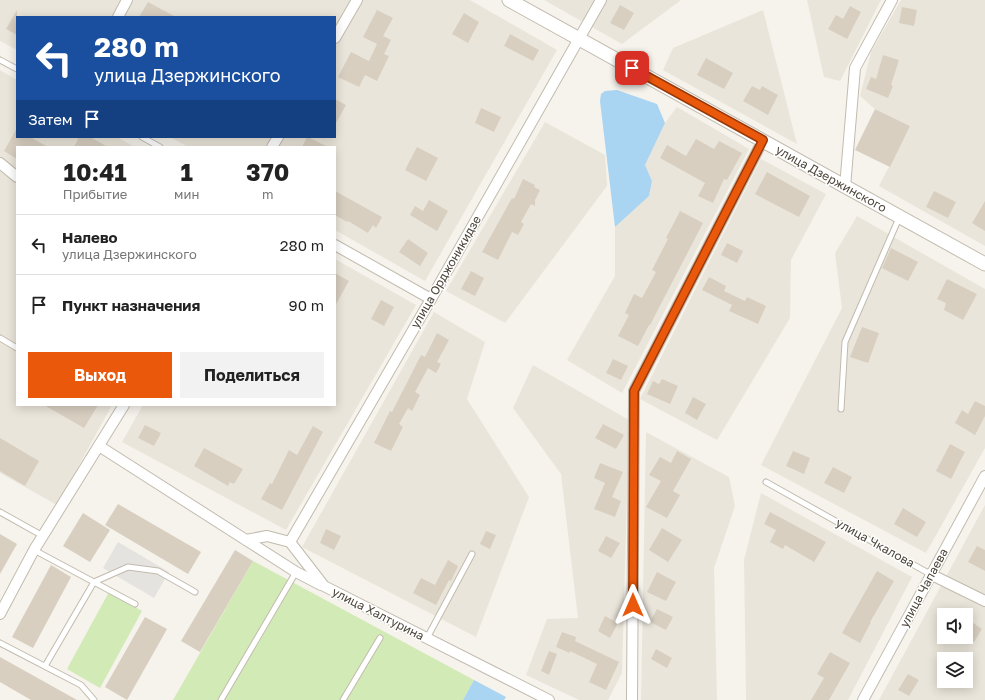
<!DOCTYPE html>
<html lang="ru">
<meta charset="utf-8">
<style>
:root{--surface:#fff;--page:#f2f2f2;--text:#222;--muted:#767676;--line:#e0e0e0;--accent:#ea580c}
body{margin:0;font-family:"Golos Text",sans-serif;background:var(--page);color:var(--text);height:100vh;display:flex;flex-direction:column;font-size:15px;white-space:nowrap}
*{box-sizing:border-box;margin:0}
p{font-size:13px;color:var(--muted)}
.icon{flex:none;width:22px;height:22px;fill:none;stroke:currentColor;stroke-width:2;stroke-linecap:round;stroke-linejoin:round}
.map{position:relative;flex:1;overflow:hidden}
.details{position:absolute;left:16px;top:146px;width:320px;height:260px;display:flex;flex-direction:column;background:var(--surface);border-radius:0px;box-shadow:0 2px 10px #0003}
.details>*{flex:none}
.guide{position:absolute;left:16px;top:16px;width:320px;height:122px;border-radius:0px;box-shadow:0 2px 10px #0003;background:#1a4fa0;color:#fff;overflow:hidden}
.fabs{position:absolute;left:937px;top:608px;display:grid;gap:8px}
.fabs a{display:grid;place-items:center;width:36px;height:36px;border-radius:0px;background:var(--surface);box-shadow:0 2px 10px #0003;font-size:20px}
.pin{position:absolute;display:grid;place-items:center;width:34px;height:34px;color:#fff;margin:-17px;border-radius:8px;box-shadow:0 2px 6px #0006}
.me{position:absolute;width:44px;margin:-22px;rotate:0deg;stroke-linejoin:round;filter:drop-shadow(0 0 3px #0008)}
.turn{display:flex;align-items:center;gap:14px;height:84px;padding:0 12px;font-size:18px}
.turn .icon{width:52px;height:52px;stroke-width:2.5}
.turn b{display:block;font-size:28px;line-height:34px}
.then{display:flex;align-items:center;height:38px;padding:0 12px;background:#0003;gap:8px;font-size:15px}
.eta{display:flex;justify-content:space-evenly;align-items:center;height:68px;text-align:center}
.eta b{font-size:24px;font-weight:700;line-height:28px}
.action{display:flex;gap:8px;margin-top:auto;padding:8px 12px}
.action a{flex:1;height:46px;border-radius:0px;background:var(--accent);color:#fff;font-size:16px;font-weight:700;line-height:46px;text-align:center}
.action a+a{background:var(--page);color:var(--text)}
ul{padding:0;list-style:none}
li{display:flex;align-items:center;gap:12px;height:60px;padding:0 12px;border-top:1px solid var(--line)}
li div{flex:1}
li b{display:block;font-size:15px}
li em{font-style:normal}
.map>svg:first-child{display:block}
.residential{fill:#eae5da;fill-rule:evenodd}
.green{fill:#d2eab5}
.parking{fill:#e5e3e0}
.water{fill:#a9d4f2}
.building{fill:#d8cfc1}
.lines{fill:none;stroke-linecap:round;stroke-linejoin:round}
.service-casing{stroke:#c2bbae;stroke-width:7}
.minor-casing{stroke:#c2bbae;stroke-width:12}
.tertiary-casing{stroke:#c2bbae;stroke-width:15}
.service{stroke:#fff;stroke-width:5}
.minor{stroke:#fff;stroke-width:10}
.tertiary{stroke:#fff;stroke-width:13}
.route-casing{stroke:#983908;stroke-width:10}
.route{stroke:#ea580c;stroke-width:7}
.labels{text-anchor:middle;stroke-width:3;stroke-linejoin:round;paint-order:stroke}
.street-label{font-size:12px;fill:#4b4439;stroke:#fff}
</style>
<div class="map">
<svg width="985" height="700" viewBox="0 0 985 700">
<rect width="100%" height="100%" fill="#f6f3ec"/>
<g class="residential">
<polygon points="0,0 470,0 557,50 425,281 335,230 335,147 188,147 170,137 335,137 335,17 17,17 17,50 0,41"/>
<polygon points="544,0 681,0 622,44"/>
<polygon points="807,0 881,0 840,81 824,77"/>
<polygon points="901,0 985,0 985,246 879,186 910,126 875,109 860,96 871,52"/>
<polygon points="763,10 797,144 663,70 673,48"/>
<polygon points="0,70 17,80 17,137 117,137 135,147 17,147 17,405 112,405 57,505 0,473"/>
<polygon points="677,107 749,149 622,393 567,360 615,276 615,227 649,196 652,181 645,165 665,123"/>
<polygon points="545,122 605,155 607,186 505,323 446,291"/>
<polygon points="761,159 826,194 791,260 790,318 717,440 640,399"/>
<polygon points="857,216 985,289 985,448 926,553 761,465 842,308 835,253"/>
<polygon points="335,259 416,305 286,530 122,442 143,405 335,405"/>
<polygon points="434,312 485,342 467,399 529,497 476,637 302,547"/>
<polygon points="533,365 629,420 622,673 608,700 579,700 526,675 547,619 578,618 561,474 513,408"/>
<polygon points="646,432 729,477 735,506 714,568 717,700 641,700"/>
<polygon points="761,493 912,577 848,700 746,700 744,560"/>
<path d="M985 505V700H879ZM944 615H966V637H944ZM944 659H966V681H944Z"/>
</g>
<g class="green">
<polygon points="253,561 474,680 463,700 173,700"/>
<polygon points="109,592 142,611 100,688 67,669"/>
</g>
<polygon class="parking" points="118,542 169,572 154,598 103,568"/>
<g class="water">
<polygon points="617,90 657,104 665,123 645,165 652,181 649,196 615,227 600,101 601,94 605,91"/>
<polygon points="474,680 506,697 504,700 463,700"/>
</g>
<g class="building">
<polygon points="148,2 176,17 139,17"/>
<polygon points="620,5 634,13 624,30 610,23"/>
<polygon points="850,6 861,12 847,39 828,29 836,15 843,19"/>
<polygon points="902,7 917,10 914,26 899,23"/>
<polygon points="17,10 17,35 6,29"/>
<polygon points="377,10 393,18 383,36 391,40 384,54 389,56 377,81 365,75 359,87 338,77 351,52 369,61 377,44 363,37"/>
<polygon points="464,13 479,22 468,43 452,34"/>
<polygon points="510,34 539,50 533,61 504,46"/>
<polygon points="883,55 899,60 891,85 893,86 888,98 866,89 871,77 876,79"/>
<polygon points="706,58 733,73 724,89 697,75"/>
<polygon points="752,86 760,90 762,86 778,95 768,115 743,101"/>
<polygon points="335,99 346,105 335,125"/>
<polygon points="481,108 501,117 494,132 475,123"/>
<polygon points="875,109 910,126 890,167 855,150"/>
<polygon points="17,128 17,137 30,137 48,147 17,147 17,159 4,151"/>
<polygon points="79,137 90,137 108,147 74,147"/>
<polygon points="307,137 308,137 328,147 302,147"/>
<polygon points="696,139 714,149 719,141 742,153 727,180 724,179 713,203 698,196 705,183 660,158 667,145 686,156"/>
<polygon points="417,147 438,158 426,181 405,170"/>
<polygon points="767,172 810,196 799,217 755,194"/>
<polygon points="523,179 535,185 534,187 540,190 535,200 535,206 531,204 521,222 524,224 518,235 512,232 498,260 482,252 512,198 514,199"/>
<polygon points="335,191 382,217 376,228 373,225 368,233 348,221 347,222 335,215"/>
<polygon points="934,191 956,202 948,218 926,207"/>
<polygon points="429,200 448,211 437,231 410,215 415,206 423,211"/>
<polygon points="985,201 985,231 972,223"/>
<polygon points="680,211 703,223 650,325 649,325 638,346 618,336 629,315 625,313 634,294 642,298 656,272 652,270 668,239 666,238"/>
<polygon points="408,239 428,253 420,266 399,252"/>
<polygon points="727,243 743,251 737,263 721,255"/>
<polygon points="891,248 918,262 908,281 882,268"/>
<polygon points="471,271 484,278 475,296 461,289"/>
<polygon points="335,273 349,281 335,306"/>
<polygon points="709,277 726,286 724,291 745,301 747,297 766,306 758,324 729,311 732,305 702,290"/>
<polygon points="947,279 977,294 963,320 944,310 946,303 937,299"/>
<polygon points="381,300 394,307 384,326 371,319"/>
<polygon points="862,327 879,333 868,363 850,357"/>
<polygon points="437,333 449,340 437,362 441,364 436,373 428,368 415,392 420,395 412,411 408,408 399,424 403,427 391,451 374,443 390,411 392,412 421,355 425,357"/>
<polygon points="613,359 628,366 621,380 606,373"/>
<polygon points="662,379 678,386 670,404 647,394 653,381 659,384"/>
<polygon points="693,397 706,404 697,420 685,413"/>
<polygon points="975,401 985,406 985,416 975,435 955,423 962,410 968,414"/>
<polygon points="44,405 98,405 84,428"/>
<polygon points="603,424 624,435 616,449 595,438"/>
<polygon points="145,425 161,433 154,446 138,438"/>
<polygon points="313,426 323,432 282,510 261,499 270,483 272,484 289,450 297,455"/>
<polygon points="0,438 39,461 25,486 0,471"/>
<polygon points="950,444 965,452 951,479 936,471"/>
<polygon points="204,448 243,469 234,484 230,482 228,486 194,466"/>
<polygon points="677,451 691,459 673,491 680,495 667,518 646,507 661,481 649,475 660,457 671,463"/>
<polygon points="793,451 810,458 804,474 786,466"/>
<polygon points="600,463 623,472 612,497 621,501 615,517 594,509 605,483 594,478"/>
<polygon points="833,467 852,477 844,493 824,483"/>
<polygon points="118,504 201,552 188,574 105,525"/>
<polygon points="903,508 926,522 917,537 894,524"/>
<polygon points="770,512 826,542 814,562 785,545 783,549 770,542 776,530 764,524"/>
<polygon points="83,513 110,530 90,562 63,546"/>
<polygon points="662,528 682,540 668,562 649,550"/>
<polygon points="326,529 341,536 334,550 320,543"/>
<polygon points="486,531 496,535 490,549 480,544"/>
<polygon points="0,534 17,544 0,574"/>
<polygon points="606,536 620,543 611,558 598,551"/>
<polygon points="977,546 985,550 985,571 968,562"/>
<polygon points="235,550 253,561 200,652 181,641"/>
<polygon points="448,560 458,566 451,581 449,580 436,605 413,593 421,578 435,585"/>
<polygon points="51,565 71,577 33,648 12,637"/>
<polygon points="877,571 894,581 870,622 871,622 860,643 842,633"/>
<polygon points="657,572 676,582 666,601 647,592"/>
<polygon points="657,609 673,617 666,630 650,622"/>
<polygon points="605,616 618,623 610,638 598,631"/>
<polygon points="145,617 167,629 127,700 105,687"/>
<polygon points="966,618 982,629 974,642 966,637"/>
<polygon points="562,632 576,637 575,641 619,662 606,690 589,682 597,664 570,651 570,653 556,647"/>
<polygon points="656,649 672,658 667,668 651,659"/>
<polygon points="549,651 557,654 549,675 541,671"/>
<polygon points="830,652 850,663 829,700 811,700 824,678 817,674"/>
<polygon points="0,657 77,700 31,700 0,682"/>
<polygon points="908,674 919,680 909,696 898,690"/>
</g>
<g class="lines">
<g class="service-casing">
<g id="service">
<polyline points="0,60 17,69"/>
<polyline points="142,137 160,147"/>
<polyline points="0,338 17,348"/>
<polyline points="841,409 845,342 899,218"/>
<polyline points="766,482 930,574"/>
<polyline points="0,512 43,536"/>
<polyline points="34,550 135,604"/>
<polyline points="427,638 472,554"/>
<polyline points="0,643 81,685 94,700"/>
<polyline points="45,666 94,582 128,567 158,571 195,592"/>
<polyline points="221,700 296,572"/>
<polyline points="343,700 380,638"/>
</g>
</g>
<g class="minor-casing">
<g id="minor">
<polyline points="118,17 127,0"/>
<polyline points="335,38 357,0"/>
<polyline points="272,147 278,137"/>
<polyline points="0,163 17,177"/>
<polyline points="845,187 855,68 892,0"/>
<polyline points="335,245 431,299"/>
<polyline points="99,446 246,540 267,536 290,542 324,586 549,700"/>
<polyline points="246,540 296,572 321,585"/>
<polyline points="290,542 431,299 601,0"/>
<polyline points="930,574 985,601"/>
<polyline points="0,614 34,550 124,405"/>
<polyline points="632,700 634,391 763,140"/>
<polyline points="863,700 985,476"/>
</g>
</g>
<g class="tertiary-casing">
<polyline id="tertiary" points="509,0 985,264"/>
</g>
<use href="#service" class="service"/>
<use href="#minor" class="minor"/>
<use href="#tertiary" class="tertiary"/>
</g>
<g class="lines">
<g class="route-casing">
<polyline id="route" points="632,68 763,140 634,391 633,605"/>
</g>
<use href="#route" class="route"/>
</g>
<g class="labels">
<g class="street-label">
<text transform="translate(831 179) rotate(29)" y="4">улица Дзержинского</text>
<text transform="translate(446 272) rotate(-60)" y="4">улица Орджоникидзе</text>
<text transform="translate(875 543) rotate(29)" y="4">улица Чкалова</text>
<text transform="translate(924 588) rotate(-62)" y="4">улица Чапаева</text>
<text transform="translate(378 614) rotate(27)" y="4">улица Халтурина</text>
</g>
</g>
</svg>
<div class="fabs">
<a><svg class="icon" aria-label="sound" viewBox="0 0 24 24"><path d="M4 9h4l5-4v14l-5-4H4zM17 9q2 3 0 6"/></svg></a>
<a><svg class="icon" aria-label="layers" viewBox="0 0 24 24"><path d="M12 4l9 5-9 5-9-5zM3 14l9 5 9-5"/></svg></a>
</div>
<div class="pin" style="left:632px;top:68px;background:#d93025"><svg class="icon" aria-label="arrive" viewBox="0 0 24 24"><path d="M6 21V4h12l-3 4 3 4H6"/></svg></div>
<svg class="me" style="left:633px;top:605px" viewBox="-20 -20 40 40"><path d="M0-17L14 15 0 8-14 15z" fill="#ea580c" stroke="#fff" stroke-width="4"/></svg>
<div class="guide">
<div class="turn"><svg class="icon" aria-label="left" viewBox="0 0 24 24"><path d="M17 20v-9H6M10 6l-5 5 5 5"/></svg><div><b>280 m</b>улица Дзержинского</div></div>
<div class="then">Затем<svg class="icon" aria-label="arrive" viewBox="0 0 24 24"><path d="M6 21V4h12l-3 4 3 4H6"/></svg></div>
</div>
<section class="details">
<div class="eta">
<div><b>10:41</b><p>Прибытие</p></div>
<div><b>1</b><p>мин</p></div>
<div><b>370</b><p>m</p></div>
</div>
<ul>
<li><svg class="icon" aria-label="left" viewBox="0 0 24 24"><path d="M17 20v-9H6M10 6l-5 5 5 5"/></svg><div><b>Налево</b><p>улица Дзержинского</p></div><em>280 m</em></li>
<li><svg class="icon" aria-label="arrive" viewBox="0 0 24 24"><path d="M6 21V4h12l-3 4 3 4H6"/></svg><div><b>Пункт назначения</b></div><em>90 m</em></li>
</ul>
<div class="action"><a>Выход</a><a>Поделиться</a></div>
</section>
</div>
